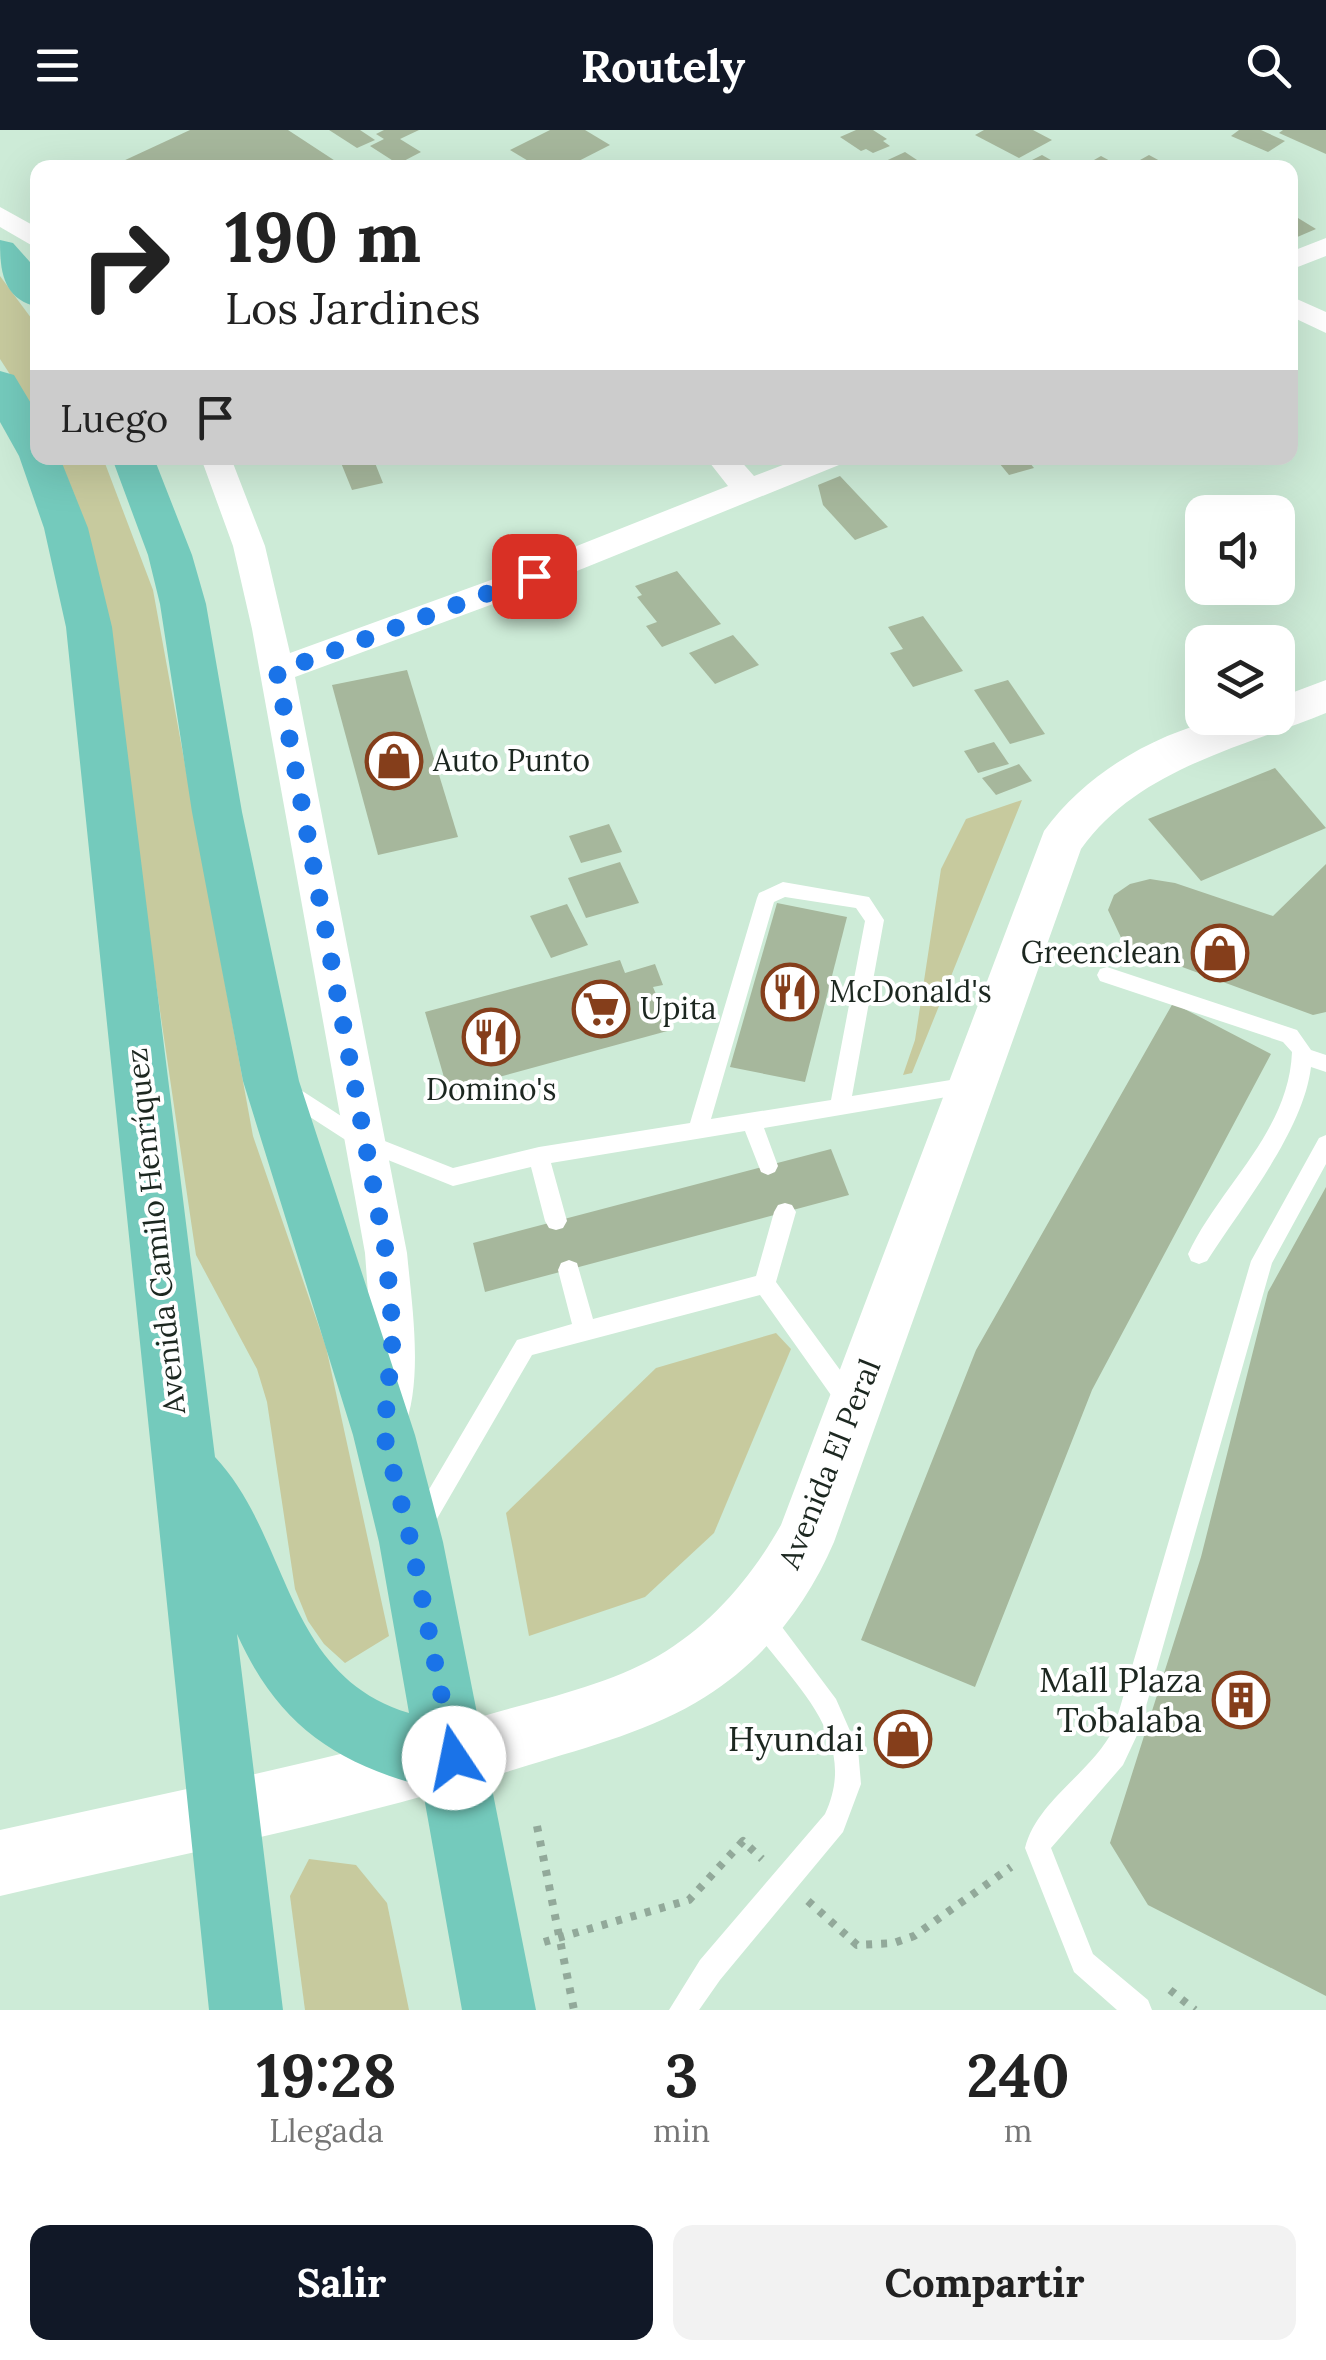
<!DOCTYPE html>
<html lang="es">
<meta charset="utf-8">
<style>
:root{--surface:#fff;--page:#f2f2f2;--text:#222;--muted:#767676;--accent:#111827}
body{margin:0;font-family:Lora,serif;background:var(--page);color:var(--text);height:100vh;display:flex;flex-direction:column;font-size:38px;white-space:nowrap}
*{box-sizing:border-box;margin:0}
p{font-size:32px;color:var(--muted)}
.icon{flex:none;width:55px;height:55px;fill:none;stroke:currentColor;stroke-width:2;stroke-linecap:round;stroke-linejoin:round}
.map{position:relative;height:1880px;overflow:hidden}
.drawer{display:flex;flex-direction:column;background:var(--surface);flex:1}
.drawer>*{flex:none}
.banner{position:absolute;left:30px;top:30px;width:1268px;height:305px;border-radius:20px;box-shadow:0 10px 40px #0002;background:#fff;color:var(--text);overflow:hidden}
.controls{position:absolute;left:1185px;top:365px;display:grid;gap:20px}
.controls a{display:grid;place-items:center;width:110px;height:110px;border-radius:20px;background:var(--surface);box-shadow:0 10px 40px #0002;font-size:50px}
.pin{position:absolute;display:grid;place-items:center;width:85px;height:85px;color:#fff;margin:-42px;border-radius:20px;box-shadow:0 5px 15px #0006}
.me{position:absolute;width:110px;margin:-55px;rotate:349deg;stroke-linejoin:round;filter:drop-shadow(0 0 8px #0008)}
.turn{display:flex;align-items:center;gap:35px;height:210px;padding:0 30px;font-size:45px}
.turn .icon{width:130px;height:130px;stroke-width:2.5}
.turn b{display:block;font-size:70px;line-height:85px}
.then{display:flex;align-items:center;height:95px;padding:0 30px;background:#0003;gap:20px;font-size:38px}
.eta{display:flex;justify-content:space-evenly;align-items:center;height:170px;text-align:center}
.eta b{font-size:60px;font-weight:800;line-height:70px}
.cta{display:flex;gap:20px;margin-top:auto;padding:20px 30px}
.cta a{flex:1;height:115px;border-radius:20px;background:var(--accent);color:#fff;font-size:40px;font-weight:800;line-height:115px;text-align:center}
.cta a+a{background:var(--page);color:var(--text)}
header{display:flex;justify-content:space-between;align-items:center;height:130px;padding:0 30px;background:var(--accent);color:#fff;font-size:45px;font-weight:800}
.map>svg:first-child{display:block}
.green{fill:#c7ca9e}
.building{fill:#a6b79c}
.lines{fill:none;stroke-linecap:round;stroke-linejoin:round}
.path{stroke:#92a99a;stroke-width:8;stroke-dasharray:6 9;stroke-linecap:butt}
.service{fill:#fff;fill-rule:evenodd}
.minor{fill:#fff;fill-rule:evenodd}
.tertiary{fill:#fff;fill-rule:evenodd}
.primary{fill:#74cabc;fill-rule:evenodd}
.route{stroke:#1a73e8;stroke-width:18;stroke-dasharray:0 32.4}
.labels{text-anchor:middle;stroke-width:8;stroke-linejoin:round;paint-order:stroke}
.poi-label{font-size:30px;fill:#1c2720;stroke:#fff;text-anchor:start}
.street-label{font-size:30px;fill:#1c2720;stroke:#fff}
.near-poi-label{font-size:35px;fill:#1c2720;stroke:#fff;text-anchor:end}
</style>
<header><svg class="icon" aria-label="menu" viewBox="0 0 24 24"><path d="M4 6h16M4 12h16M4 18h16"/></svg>Routely<svg class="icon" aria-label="search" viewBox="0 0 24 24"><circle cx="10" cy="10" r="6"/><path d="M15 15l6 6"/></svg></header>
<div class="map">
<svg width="1326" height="1880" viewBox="0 0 1326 1880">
<rect width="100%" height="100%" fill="#cdebd7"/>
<g class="green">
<polygon points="0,146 37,196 37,286 0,229"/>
<polygon points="56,328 103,328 153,460 253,1006 326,1217 389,1506 345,1533 324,1514 308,1491 295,1459 267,1272 257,1239 196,1125 110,542 86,414"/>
<polygon points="1022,670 912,943 903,945 915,910 941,739 966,689"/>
<polygon points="776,1203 791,1219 714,1403 645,1467 529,1506 506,1383 656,1238"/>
<polygon points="309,1729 356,1735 387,1773 409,1880 305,1880 290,1766"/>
</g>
<g class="building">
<polygon points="190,0 288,0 346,38 108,38"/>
<polygon points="329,0 360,0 375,10 357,18"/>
<polygon points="384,0 419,0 400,9 421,22 398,34 370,16 384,9 376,4"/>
<polygon points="550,0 585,0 610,15 565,38 540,38 510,20"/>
<polygon points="856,0 873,0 887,9 883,11 890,16 873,23 866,19 861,21 840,7"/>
<polygon points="984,0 1033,0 1052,10 1019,28 975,5"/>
<polygon points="1239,0 1261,0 1285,11 1268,22 1231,6"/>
<polygon points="1283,0 1326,0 1326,24 1279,3"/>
<polygon points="905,22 929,38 877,35"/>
<polygon points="1042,25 1065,38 1038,38 1028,32"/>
<polygon points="1149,25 1173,38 1131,35"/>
<polygon points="1101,26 1123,38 1095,38 1087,34"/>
<polygon points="1298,88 1316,99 1295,108 1290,105 1290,91"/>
<polygon points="339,328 373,328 383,353 352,360"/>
<polygon points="995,328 1026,328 1034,338 1009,345"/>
<polygon points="840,346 888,397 855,410 823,375 818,355"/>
<polygon points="677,441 721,494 662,517 646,496 657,492 637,467 642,465 635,456"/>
<polygon points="923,486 963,541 913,557 890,523 903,519 888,497"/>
<polygon points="733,505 759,535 715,554 689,523"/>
<polygon points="407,540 458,707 378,725 332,555"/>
<polygon points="1008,550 1045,604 1010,614 974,560"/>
<polygon points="994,612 1009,634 978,643 964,621"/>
<polygon points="1019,634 1032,651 996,665 982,648"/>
<polygon points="1275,638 1326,698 1201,751 1148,689"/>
<polygon points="609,694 622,722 581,733 569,706"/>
<polygon points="620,732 639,773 586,788 568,748"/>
<polygon points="1326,734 1326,882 1313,885 1125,816 1108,780 1114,765 1130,754 1150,749 1175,753 1273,786"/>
<polygon points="777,773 847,787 805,952 730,937"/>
<polygon points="567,774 588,815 551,828 530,786"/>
<polygon points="620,830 625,843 655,834 663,855 653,857 671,900 448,961 425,882"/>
<polygon points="1173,873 1271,924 1092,1260 975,1557 861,1510 976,1220"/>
<polygon points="831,1019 849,1065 485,1162 473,1113"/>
<polygon points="1326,1057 1326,1866 1148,1775 1110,1713 1201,1427 1268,1162"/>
</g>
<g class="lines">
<g class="path">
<polyline points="537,1696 574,1880"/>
<polyline points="808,1771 857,1815 894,1813 914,1806 1011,1737"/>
<polyline points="544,1812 689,1770 743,1711 762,1729"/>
<polyline points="1170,1860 1195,1880"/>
</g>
<g class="service">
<path d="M783 752 869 767 884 790 852 966 969 947 976 950 979 956 976 962 764 998 778 1036 775 1042 768 1045 761 1042 745 1001 551 1033 567 1091 563 1098 556 1100 549 1098 545 1091 531 1037 453 1056 358 1018 276 965 273 959 276 953 283 950 290 953 372 1006 453 1038 539 1017 690 993 757 768 759 763ZM785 767 856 778 865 791 831 970 711 989 774 772Z"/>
<path d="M1107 837 1297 900 1311 920 1326 925V942L1311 937C1303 1002 1242 1076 1207 1131L1199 1134 1191 1131 1188 1124C1220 1056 1289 1002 1292 922L1283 912 1100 851 1097 845 1100 839Z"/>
<path d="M1326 1005V1034L1272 1133 1139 1601 1123 1635 1051 1718 1093 1824 1148 1870 1152 1880H1117L1074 1842 1025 1718C1037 1670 1093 1642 1114 1598L1251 1131 1319 1008Z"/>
<polygon points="785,1073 792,1075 796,1082 776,1152 859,1266 862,1274 859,1282 851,1285 843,1282 760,1165 532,1225 427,1406 419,1410 411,1406 407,1398 411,1390 517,1210 572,1194 558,1140 561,1133 569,1130 577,1133 593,1189 756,1146 774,1082 778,1075"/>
<path d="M758 1474 767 1477 836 1569 858 1619 861 1654 843 1702 720 1850 699 1880H669L700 1830 825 1684C855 1620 812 1572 773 1524 763 1512 752 1500 746 1486L749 1477Z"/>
</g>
<g class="minor">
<polygon points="0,77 38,98 38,119 0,97"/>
<polygon points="1326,108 1326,126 1290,140 1290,122"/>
<polygon points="1290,166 1326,182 1326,203 1290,186"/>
<path d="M201 328H231L265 416 290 523 491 450 728 356 706 328H738L754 346 801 328H843L839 335 515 466 295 547 407 1123C412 1176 424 1252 403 1301L387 1308 371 1301 364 1286 371 1204 365 1123 252 499 233 416Z"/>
</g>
<path class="tertiary" d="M1326 550V583C1240 618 1138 639 1081 719L834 1412C807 1475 764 1530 705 1567 653 1600 588 1617 529 1635 356 1690 177 1725 0 1766V1700C164 1663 332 1631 494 1583 547 1568 609 1554 658 1526 711 1495 751 1448 781 1395L1044 701C1086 643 1154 604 1223 588 1240 585 1260 588 1278 588V568Z"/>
<g class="primary">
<path d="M0 110 13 113 38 141V177C2 169 0 140 0 110Z"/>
<path d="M0 241 14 245 38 285V328H60L88 398 112 497 215 1327C291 1408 283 1545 409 1583L379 1412 353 1305 243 951 192 682 160 474 148 425 112 328H154L192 425 206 474 242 682 299 951 415 1305 443 1412 536 1880H462L422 1656C330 1631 276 1591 237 1504L283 1880H209L66 497 44 398 19 326 0 292Z"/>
</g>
</g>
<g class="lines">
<polyline class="route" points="454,1628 411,1412 384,1305 393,1204 386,1123 277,542 534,446"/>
</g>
<defs>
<g id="shop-ring" transform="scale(2.875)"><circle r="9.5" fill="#fff" stroke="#853e1b" stroke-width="1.5"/><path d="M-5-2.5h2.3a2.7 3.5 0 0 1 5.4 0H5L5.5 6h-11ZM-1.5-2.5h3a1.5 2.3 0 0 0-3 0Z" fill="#853e1b"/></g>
<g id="restaurant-ring" transform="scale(2.875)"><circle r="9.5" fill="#fff" stroke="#853e1b" stroke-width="1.5"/><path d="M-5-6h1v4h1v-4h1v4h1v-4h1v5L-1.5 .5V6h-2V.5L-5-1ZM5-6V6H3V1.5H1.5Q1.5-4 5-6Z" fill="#853e1b"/></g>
<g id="supermarket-ring" transform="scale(2.875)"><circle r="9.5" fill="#fff" stroke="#853e1b" stroke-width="1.5"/><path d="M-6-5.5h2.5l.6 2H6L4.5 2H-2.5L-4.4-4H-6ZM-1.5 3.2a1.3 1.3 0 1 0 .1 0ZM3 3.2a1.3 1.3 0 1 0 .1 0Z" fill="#853e1b"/></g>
<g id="building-ring" transform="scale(2.875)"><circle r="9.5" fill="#fff" stroke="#853e1b" stroke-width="1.5"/><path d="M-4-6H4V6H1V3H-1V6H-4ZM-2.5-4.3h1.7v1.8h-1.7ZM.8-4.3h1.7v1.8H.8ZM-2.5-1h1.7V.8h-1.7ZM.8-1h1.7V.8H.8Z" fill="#853e1b"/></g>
</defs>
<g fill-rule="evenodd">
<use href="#shop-ring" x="394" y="631"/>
<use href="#shop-ring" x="1220" y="823"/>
<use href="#restaurant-ring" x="790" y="862"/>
<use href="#supermarket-ring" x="601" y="879"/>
<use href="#restaurant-ring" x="491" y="907"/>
<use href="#building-ring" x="1241" y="1570"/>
<use href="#shop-ring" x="903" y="1609"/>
</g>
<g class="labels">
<g class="poi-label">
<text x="433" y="641">Auto Punto</text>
<text x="1181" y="833" text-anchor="end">Greenclean</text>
<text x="829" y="872">McDonald's</text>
<text x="640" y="889">Upita</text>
<text x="491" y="970" text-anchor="middle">Domino's</text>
</g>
<g class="street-label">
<text transform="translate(156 1101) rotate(-96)" y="10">Avenida Camilo Henríquez</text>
<text transform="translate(830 1334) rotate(-68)" y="10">Avenida El Peral</text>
</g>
<g class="near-poi-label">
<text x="1202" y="1562">Mall Plaza<tspan x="1202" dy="40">Tobalaba</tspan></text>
<text x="864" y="1621">Hyundai</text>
</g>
</g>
</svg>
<div class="controls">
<a><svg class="icon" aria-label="sound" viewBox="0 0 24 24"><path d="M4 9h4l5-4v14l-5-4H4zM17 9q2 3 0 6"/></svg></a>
<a><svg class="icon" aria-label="layers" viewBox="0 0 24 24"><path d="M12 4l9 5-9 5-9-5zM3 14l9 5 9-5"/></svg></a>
</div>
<div class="pin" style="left:534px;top:446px;background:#d93025"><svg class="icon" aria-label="arrive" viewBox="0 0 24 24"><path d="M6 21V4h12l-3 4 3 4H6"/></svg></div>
<svg class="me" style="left:454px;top:1628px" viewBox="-20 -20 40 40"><circle r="19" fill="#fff"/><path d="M0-13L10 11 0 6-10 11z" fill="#1a73e8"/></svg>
<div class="banner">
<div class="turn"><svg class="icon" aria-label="right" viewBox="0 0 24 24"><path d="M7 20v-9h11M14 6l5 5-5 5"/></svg><div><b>190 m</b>Los Jardines</div></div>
<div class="then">Luego<svg class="icon" aria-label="arrive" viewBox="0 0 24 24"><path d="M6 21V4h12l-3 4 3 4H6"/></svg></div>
</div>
</div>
<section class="drawer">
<div class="eta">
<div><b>19:28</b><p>Llegada</p></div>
<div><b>3</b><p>min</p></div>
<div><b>240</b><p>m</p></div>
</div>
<div class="cta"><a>Salir</a><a>Compartir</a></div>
</section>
